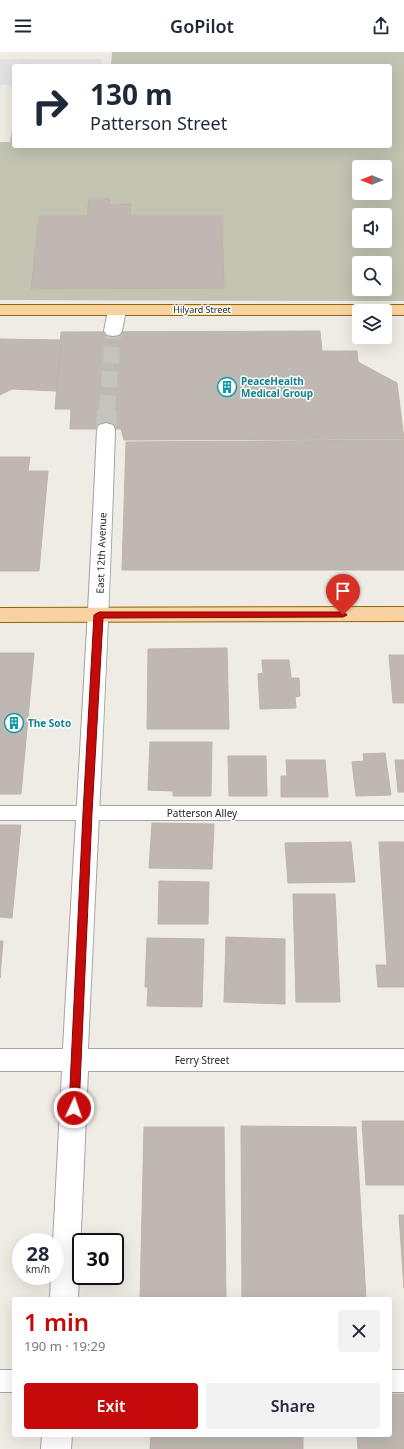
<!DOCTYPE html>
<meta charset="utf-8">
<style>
:root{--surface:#fff;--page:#f2f2f3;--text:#1f2937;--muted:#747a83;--accent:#c40b09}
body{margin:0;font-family:"Noto Sans",sans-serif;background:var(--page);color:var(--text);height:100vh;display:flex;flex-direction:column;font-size:15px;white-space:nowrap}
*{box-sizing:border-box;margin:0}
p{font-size:13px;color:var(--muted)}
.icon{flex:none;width:22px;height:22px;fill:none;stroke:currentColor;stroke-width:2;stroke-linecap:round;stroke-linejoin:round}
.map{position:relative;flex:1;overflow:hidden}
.details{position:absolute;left:12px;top:1245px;width:380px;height:140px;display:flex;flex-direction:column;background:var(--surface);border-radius:4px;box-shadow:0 4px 16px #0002}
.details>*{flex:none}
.guide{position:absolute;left:12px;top:12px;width:380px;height:84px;border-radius:4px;box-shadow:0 4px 16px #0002;background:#fff;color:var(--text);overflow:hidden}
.needle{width:26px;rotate:270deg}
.fabs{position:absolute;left:352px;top:108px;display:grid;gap:8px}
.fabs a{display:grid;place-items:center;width:40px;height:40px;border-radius:4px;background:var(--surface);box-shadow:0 4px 16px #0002;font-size:20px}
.speed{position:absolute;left:12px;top:1181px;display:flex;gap:8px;font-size:20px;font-weight:700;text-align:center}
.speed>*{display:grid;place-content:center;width:52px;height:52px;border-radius:50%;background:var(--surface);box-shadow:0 4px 16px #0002;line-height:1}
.speed small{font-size:10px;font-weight:400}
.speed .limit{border:2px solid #111;border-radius:6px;background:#fff;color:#111}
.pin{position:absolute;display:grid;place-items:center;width:34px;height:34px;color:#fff;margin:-41px -17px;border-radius:50% 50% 50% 0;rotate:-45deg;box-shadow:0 0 4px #0007}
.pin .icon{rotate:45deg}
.me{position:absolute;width:44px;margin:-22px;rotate:3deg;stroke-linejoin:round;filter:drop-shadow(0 0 3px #0008)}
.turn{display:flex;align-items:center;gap:14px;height:84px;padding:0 12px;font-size:18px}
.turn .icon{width:52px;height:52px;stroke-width:2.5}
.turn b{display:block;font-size:28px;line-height:34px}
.round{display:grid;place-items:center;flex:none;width:42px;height:42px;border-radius:4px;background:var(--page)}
.summary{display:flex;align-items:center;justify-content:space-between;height:68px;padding:0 12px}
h1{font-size:24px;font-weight:600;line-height:30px;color:var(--accent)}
.button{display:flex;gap:8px;margin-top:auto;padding:8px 12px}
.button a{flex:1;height:46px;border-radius:4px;background:var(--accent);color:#fff;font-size:16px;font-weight:600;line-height:46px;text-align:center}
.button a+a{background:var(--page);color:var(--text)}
header{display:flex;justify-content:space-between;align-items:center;height:52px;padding:0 12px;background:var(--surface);font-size:18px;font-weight:600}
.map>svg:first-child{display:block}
.construction{fill:#c3c3b1;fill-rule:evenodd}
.parking{fill:#e2e2e2}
.building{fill:#bfb8b2;stroke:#c0b3a8}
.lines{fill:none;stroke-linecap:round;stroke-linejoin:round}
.minor-tunnel-far1{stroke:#c5c3bd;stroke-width:16;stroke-dasharray:16 8;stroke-linecap:butt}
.minor-tunnel{stroke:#c5c3bd;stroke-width:20;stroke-dasharray:20 10;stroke-linecap:butt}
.service-casing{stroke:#a5a5a5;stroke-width:2}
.minor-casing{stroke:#a5a5a5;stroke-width:2}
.primary-casing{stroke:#926507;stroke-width:2}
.service{fill:#fff;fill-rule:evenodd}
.minor{fill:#fff;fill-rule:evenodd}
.primary{fill:#f8d3a1;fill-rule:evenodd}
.route{fill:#c40b09;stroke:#7f0706}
.labels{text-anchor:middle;stroke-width:3;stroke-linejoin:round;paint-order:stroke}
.far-street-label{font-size:9px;fill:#1e1e1e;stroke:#fff}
.culture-label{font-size:10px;font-weight:bold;fill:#0d838f;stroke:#fff;text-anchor:start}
.street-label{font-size:10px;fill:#1e1e1e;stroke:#fff}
</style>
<header><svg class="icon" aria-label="menu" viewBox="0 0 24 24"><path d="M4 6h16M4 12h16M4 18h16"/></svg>GoPilot<svg class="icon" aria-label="share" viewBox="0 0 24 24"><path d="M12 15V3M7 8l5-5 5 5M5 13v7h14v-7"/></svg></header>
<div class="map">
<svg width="404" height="1397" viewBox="0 0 404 1397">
<rect width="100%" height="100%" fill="#efece5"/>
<path class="construction" d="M112 0H404V249L0 248V90H10L14 65V94H390V14H111ZM359 115H385V141H359ZM359 163H385V189H359ZM359 211H385V237H359Z"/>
<polygon class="parking" points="0,7 102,7 101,14 14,14 14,33 1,33 0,39"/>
<g class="building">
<polygon points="89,147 110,147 109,153 131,152 130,164 222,164 224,236 31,237 39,164 87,164"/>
<polygon points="320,279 322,299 357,299 358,310 397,331 404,387 124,388 121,377 70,377 71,357 55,357 61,280"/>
<polygon points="0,287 62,288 56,339 12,337 0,343"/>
<polygon points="404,388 404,518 122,518 126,390"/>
<polygon points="0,405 30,405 28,419 48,419 39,519 0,519"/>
<polygon points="227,596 229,677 147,677 148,597"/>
<polygon points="0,601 34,601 21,742 0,742"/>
<polygon points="389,603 404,603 404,651 393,651"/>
<polygon points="262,608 289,608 291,626 299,626 300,644 295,645 296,656 260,657 258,622 263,621"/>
<polygon points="150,690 212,690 211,744 173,744 173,739 148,738"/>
<polygon points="385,701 391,743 356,744 352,710 364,709 363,702"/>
<polygon points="228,704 266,704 267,744 229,744"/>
<polygon points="286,708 325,708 328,745 281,745 281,724 287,724"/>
<polygon points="395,708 404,708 404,740 398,740"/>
<polygon points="152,771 214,772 212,817 149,816"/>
<polygon points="0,773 21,773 12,866 0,865"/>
<polygon points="351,790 355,830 288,831 285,791"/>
<polygon points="379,790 404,790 404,935 378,935 376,913 387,913"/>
<polygon points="159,829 209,830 208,872 158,872"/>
<polygon points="293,842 335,842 340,950 296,950"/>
<polygon points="226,885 285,887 285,952 224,950"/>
<polygon points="147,886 204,887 202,955 147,954 148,935 145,935"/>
<polygon points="0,889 3,889 0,926"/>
<polygon points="362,1069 404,1069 404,1133 366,1133"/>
<polygon points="241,1074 356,1075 366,1247 242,1247"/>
<polygon points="144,1075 224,1075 226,1247 140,1247"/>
<polygon points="399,1163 404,1163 404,1236"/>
<polygon points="390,1342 404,1342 404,1397 358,1397 357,1383 390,1383"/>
<polygon points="151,1383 303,1383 303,1397 150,1397"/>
</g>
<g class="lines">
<polyline class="minor-tunnel-far1" points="107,359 113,279"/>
<polyline class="minor-tunnel" points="106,377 107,358"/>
<g class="service-casing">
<g id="service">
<rect x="0" y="754" width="404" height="14"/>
<rect x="0" y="1318" width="14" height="22"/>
<rect x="390" y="1318" width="14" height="22"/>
</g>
</g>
<g class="minor-casing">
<g id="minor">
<polygon points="117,253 123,254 126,258 122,279 119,283 113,284 107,283 104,279 108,258 111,254"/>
<path d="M106 371 113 373 115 377C109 584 97 790 88 997H404V1019H88L78 1247H50L51 1224H55V1190H53L62 1019H0V997H63C74 790 88 584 97 377L99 373Z"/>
<polygon points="42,1383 72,1383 71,1397 41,1397"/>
</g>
</g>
<g class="primary-casing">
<g id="primary">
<polygon points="0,253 404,253 404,263 385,263 385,259 359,259 359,263 0,263"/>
<polygon points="404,555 404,569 0,570 0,556"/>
</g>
</g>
<use href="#service" class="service"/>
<use href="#minor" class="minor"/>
<use href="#primary" class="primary"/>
</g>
<polygon class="route" points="99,560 343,560 347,563 343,565 103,566 92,761 79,1056 78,1059 74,1060 70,1059 69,1056 83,761 94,563"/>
<defs>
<g id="building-ring" transform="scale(1)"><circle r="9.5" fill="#fff" stroke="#0f9aa8" stroke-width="1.5"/><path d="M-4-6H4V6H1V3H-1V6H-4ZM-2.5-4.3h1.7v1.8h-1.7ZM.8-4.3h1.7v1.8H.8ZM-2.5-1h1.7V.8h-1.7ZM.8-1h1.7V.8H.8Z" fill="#0f9aa8"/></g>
</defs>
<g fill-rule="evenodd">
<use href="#building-ring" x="227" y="335"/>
<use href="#building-ring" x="14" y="671"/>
</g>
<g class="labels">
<g class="far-street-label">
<text x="202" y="261">Hilyard Street</text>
</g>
<g class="culture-label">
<text x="241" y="333">PeaceHealth<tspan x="241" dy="12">Medical Group</tspan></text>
<text x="28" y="675">The Soto</text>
</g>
<g class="street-label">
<text transform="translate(101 501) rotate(-88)" y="4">East 12th Avenue</text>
<text x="202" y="765">Patterson Alley</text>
<text x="202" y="1012">Ferry Street</text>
</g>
</g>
</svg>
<div class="fabs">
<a><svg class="needle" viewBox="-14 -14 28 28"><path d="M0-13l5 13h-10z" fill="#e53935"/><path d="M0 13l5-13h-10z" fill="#747a83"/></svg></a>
<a><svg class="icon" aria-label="sound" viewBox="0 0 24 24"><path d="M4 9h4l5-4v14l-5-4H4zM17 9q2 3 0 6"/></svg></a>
<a><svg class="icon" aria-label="search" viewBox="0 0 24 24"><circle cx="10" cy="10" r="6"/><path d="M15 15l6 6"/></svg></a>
<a><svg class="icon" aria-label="layers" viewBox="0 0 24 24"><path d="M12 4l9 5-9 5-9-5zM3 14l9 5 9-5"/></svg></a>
</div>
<div class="speed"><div>28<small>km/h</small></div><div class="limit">30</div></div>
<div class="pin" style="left:343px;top:563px;background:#d93025"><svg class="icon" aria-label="arrive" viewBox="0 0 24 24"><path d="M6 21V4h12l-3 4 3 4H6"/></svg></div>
<svg class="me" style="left:74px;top:1056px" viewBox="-20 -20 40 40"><circle r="17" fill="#c40b09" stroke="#fff" stroke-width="3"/><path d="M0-11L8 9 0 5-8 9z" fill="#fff"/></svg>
<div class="guide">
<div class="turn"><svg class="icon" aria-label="right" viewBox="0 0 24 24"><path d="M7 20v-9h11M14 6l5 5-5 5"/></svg><div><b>130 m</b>Patterson Street</div></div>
</div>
<section class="details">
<div class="summary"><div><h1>1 min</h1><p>190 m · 19:29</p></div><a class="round"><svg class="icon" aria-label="close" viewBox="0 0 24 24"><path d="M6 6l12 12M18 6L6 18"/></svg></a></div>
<div class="button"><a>Exit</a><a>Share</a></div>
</section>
</div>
